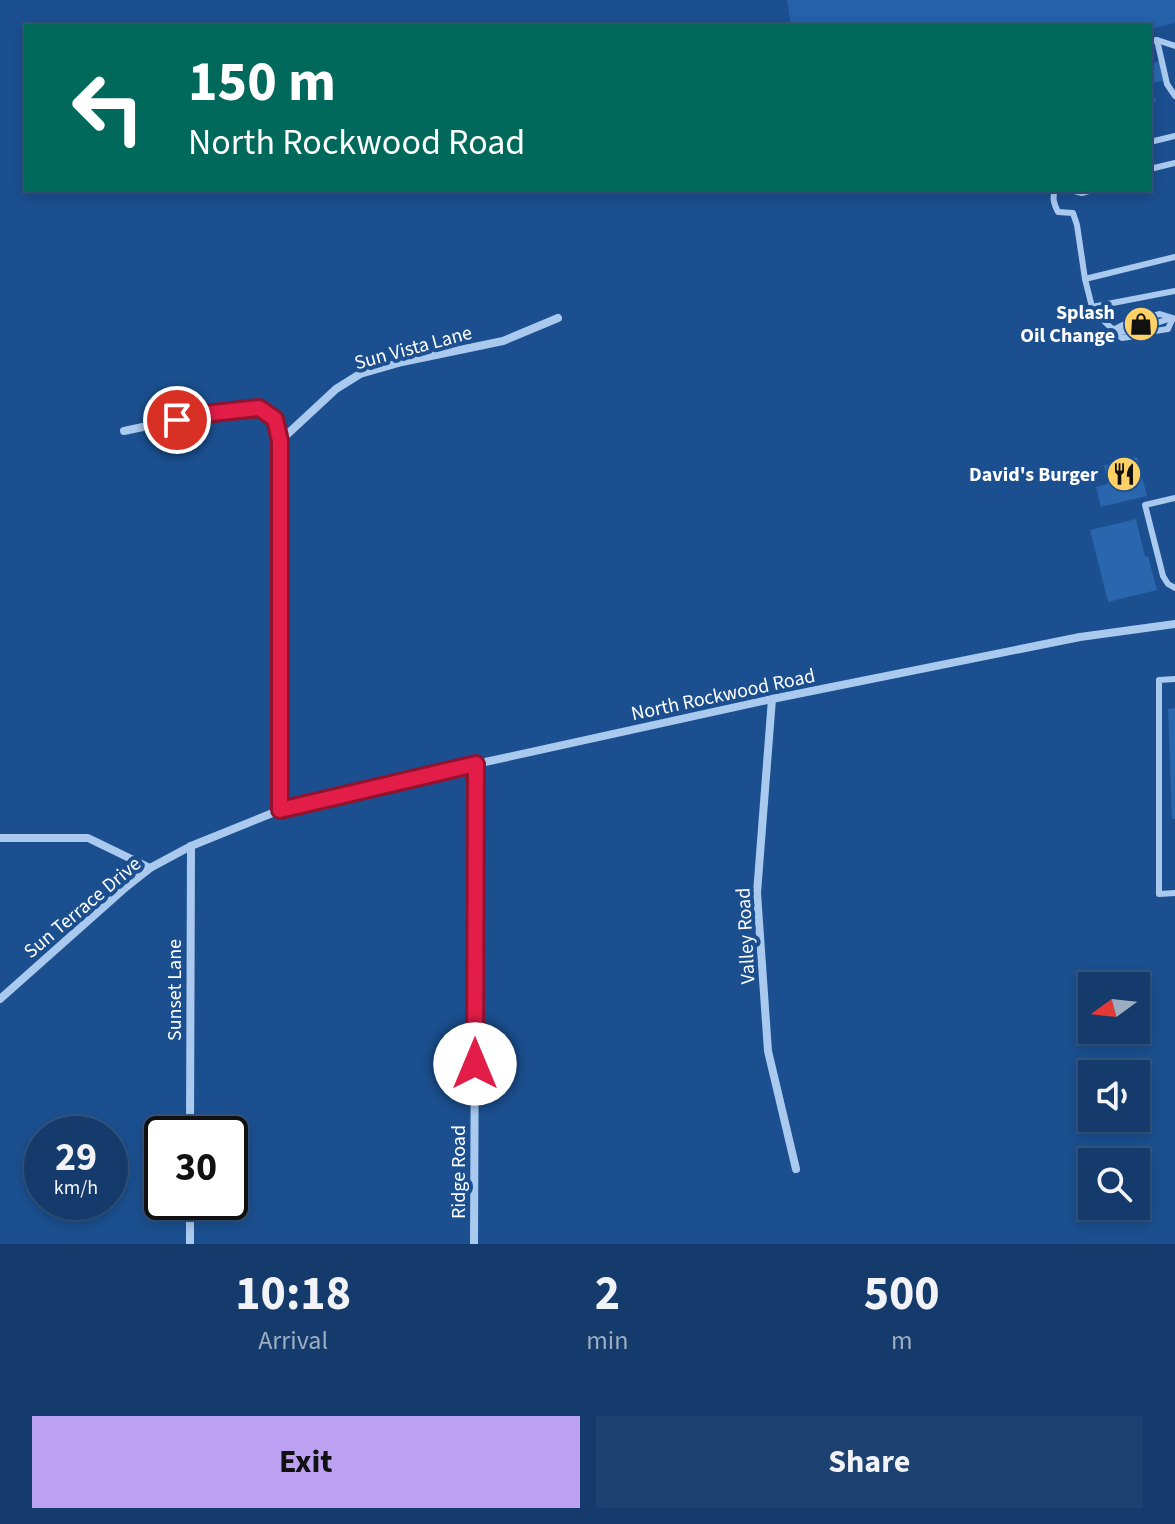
<!DOCTYPE html>
<style>
:root{--surface:#143b6b;--page:#1d4271;--text:#f1f3f6;--muted:#9dadc1;--line:#33557e;--accent:#bca0f2}
body{margin:0;font-family:"Source Sans 3",sans-serif;background:var(--page);color:var(--text);height:100vh;display:flex;flex-direction:column;font-size:30px;white-space:nowrap}
*{box-sizing:border-box;margin:0}
p{font-size:26px;color:var(--muted)}
.icon{flex:none;width:44px;height:44px;fill:none;stroke:currentColor;stroke-width:2;stroke-linecap:round;stroke-linejoin:round}
.map{position:relative;height:1244px;overflow:hidden}
.sheet{display:flex;flex-direction:column;background:var(--surface);flex:1}
.sheet>*{flex:none}
.top-card{position:absolute;left:24px;top:24px;width:1128px;height:168px;border-radius:0px;box-shadow:0 4px 12px #0003,0 0 0 2px var(--line);background:#00695c;color:#fff;overflow:hidden}
.needle{width:52px;rotate:255deg}
.tools{position:absolute;left:1078px;top:972px;display:grid;gap:16px}
.tools a{display:grid;place-items:center;width:72px;height:72px;border-radius:0px;background:var(--surface);box-shadow:0 4px 12px #0003,0 0 0 2px var(--line);font-size:40px}
.speed{position:absolute;left:24px;top:1116px;display:flex;gap:16px;font-size:40px;font-weight:700;text-align:center}
.speed>*{display:grid;place-content:center;width:104px;height:104px;border-radius:50%;background:var(--surface);box-shadow:0 4px 12px #0003,0 0 0 2px var(--line);line-height:1}
.speed small{font-size:20px;font-weight:400}
.speed .limit{border:4px solid #111;border-radius:12px;background:#fff;color:#111}
.pin{position:absolute;display:grid;place-items:center;width:68px;height:68px;color:#fff;margin:-34px;border:4px solid #fff;border-radius:50%;box-shadow:0 2px 8px #0007}
.me{position:absolute;width:88px;margin:-44px;rotate:0deg;stroke-linejoin:round;filter:drop-shadow(0 0 6px #0008)}
.turn{display:flex;align-items:center;gap:28px;height:168px;padding:0 32px;font-size:36px}
.turn .icon{width:104px;height:104px;stroke-width:2.5}
.turn b{display:block;font-size:56px;line-height:68px}
.eta{display:flex;justify-content:space-evenly;align-items:center;height:136px;text-align:center}
.eta b{font-size:48px;font-weight:700;line-height:56px}
.primary-button{display:flex;gap:16px;margin-top:auto;padding:16px 32px}
.primary-button a{flex:1;height:92px;border-radius:0px;background:var(--accent);color:#111;font-size:32px;font-weight:700;line-height:92px;text-align:center}
.primary-button a+a{background:var(--page);color:var(--text)}
.map>svg:first-child{display:block}
.green{fill:#2461a8}
.building{fill:#2a66ad}
.lines{fill:none;stroke-linecap:round;stroke-linejoin:round}
.lane{stroke:#a9c9ee;stroke-width:6}
.street{stroke:#a9c9ee;stroke-width:8}
.route-casing{stroke:#92132f;stroke-width:20}
.route{stroke:#e11d48;stroke-width:14}
.labels{text-anchor:middle;stroke-width:8;stroke-linejoin:round;paint-order:stroke}
.poi-label{font-size:20px;font-weight:bold;fill:#fff;stroke:#1b4f8f;text-anchor:end}
.street-label{font-size:20px;fill:#fff;stroke:#1b4f8f}
</style>
<div class="map">
<svg width="1175" height="1244" viewBox="0 0 1175 1244">
<rect width="100%" height="100%" fill="#1b4f8f"/>
<polygon class="green" points="787,0 1175,0 1175,23 1150,29 1150,26 791,26"/>
<g class="building">
<polygon points="1159,61 1163,81 1151,83 1156,102 1150,104 1150,64"/>
<polygon points="1137,457 1147,496 1101,507 1096,487 1108,484 1104,465"/>
<polygon points="1136,519 1145,557 1148,556 1157,590 1108,602 1090,530"/>
<polygon points="1175,708 1175,819 1172,819 1168,709"/>
</g>
<g class="lines">
<g class="lane">
<polyline points="1157,40 1167,84 1175,96"/>
<polyline points="1150,41 1157,40 1175,46"/>
<polyline points="1150,142 1175,136"/>
<polyline points="1150,169 1175,163"/>
<path d="M1055 190C1052 198 1054 204 1058 212L1073 213 1077 225 1085 279 1092 307 1175 291"/>
<polyline points="1070,190 1082,193 1089,191"/>
<polyline points="1085,279 1175,257"/>
<path d="M1092 307C1106 322 1111 336 1133 330"/>
<polyline points="1152,316 1160,314 1173,318 1168,329 1155,331"/>
<polyline points="1131,321 1113,330 1122,338 1135,336"/>
<polyline points="1153,324 1172,318"/>
<polyline points="1175,498 1145,505 1163,576 1168,584 1175,588"/>
<polyline points="1175,679 1159,680 1159,894 1175,893"/>
</g>
<g class="street">
<polyline points="124,431 204,414 259,408 275,419 280,441"/>
<polyline points="772,699 757,893 768,1051 796,1169"/>
<polyline points="280,810 280,441 336,389 360,374 402,362 503,341 558,318"/>
<polyline points="0,838 88,838 150,868"/>
<polyline points="0,999 126,887 150,868 191,846 280,810 476,764 772,699 1080,637 1175,624"/>
<polyline points="190,1134 191,846"/>
<polyline points="190,1244 190,1202"/>
<polyline points="474,1244 476,764"/>
</g>
</g>
<g class="lines">
<g class="route-casing">
<polyline id="route" points="177,420 204,414 259,408 275,419 280,441 280,810 476,764 475,1064"/>
</g>
<use href="#route" class="route"/>
</g>
<defs>
<g id="shop-disc" transform="scale(1.8)"><circle r="9.5" fill="#ffd166" stroke="#1b4f8f"/><path d="M-5-2.5h2.3a2.7 3.5 0 0 1 5.4 0H5L5.5 6h-11ZM-1.5-2.5h3a1.5 2.3 0 0 0-3 0Z" fill="#111"/></g>
<g id="restaurant-disc" transform="scale(1.8)"><circle r="9.5" fill="#ffd166" stroke="#1b4f8f"/><path d="M-5-6h1v4h1v-4h1v4h1v-4h1v5L-1.5 .5V6h-2V.5L-5-1ZM5-6V6H3V1.5H1.5Q1.5-4 5-6Z" fill="#111"/></g>
</defs>
<g fill-rule="evenodd">
<use href="#shop-disc" x="1141" y="324"/>
<use href="#restaurant-disc" x="1124" y="474"/>
</g>
<g class="labels">
<g class="poi-label">
<text x="1115" y="319">Splash<tspan x="1115" dy="23">Oil Change</tspan></text>
<text x="1098" y="481">David's Burger</text>
</g>
<g class="street-label">
<text transform="translate(413 347) rotate(-15)" y="7">Sun Vista Lane</text>
<text transform="translate(723 694) rotate(-12)" y="7">North Rockwood Road</text>
<text transform="translate(82 907) rotate(-40)" y="7">Sun Terrace Drive</text>
<text transform="translate(745 936) rotate(-93)" y="7">Valley Road</text>
<text transform="translate(174 990) rotate(-90)" y="7">Sunset Lane</text>
<text transform="translate(458 1172) rotate(-90)" y="7">Ridge Road</text>
</g>
</g>
</svg>
<div class="tools">
<a><svg class="needle" viewBox="-14 -14 28 28"><path d="M0-13l5 13h-10z" fill="#e53935"/><path d="M0 13l5-13h-10z" fill="#9dadc1"/></svg></a>
<a><svg class="icon" aria-label="sound" viewBox="0 0 24 24"><path d="M4 9h4l5-4v14l-5-4H4zM17 9q2 3 0 6"/></svg></a>
<a><svg class="icon" aria-label="search" viewBox="0 0 24 24"><circle cx="10" cy="10" r="6"/><path d="M15 15l6 6"/></svg></a>
</div>
<div class="speed"><div>29<small>km/h</small></div><div class="limit">30</div></div>
<div class="pin" style="left:177px;top:420px;background:#d93025"><svg class="icon" aria-label="arrive" viewBox="0 0 24 24"><path d="M6 21V4h12l-3 4 3 4H6"/></svg></div>
<svg class="me" style="left:475px;top:1064px" viewBox="-20 -20 40 40"><circle r="19" fill="#fff"/><path d="M0-13L10 11 0 6-10 11z" fill="#e11d48"/></svg>
<div class="top-card">
<div class="turn"><svg class="icon" aria-label="left" viewBox="0 0 24 24"><path d="M17 20v-9H6M10 6l-5 5 5 5"/></svg><div><b>150 m</b>North Rockwood Road</div></div>
</div>
</div>
<section class="sheet">
<div class="eta">
<div><b>10:18</b><p>Arrival</p></div>
<div><b>2</b><p>min</p></div>
<div><b>500</b><p>m</p></div>
</div>
<div class="primary-button"><a>Exit</a><a>Share</a></div>
</section>
